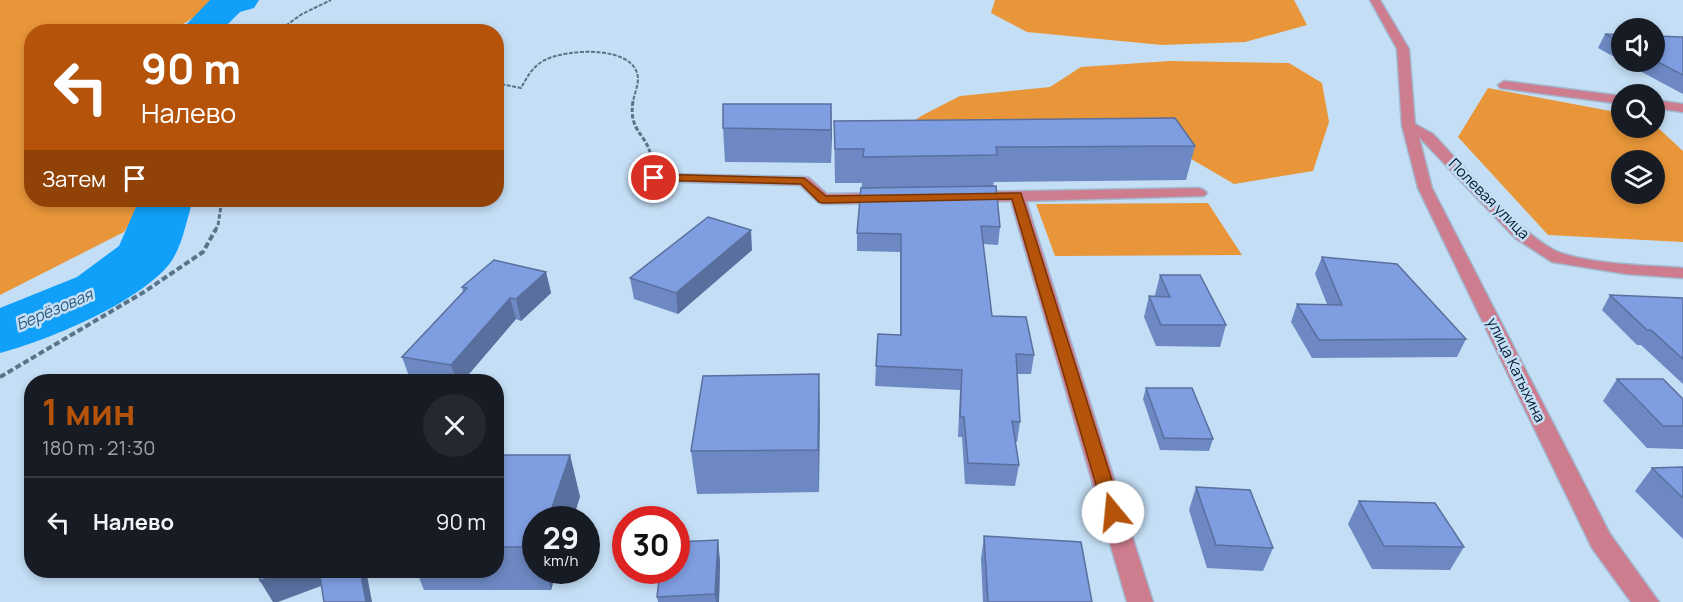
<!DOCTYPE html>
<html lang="ru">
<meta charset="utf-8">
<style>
:root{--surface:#171b24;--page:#242831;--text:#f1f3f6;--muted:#9ea1a6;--line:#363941;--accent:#b45309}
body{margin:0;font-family:Manrope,sans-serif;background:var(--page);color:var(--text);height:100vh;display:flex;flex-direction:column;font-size:22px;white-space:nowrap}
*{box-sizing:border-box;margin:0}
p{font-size:20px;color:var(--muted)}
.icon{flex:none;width:33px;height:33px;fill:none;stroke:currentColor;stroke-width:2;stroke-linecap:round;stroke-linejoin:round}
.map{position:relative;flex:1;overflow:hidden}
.sheet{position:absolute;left:24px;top:374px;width:480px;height:204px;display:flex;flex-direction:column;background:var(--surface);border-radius:24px;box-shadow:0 3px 9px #0003}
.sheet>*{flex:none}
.banner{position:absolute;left:24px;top:24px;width:480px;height:183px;border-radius:24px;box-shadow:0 3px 9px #0003;background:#b45309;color:#fff;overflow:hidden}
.controls{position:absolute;left:1611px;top:18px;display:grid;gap:12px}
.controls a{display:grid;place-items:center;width:54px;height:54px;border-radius:50%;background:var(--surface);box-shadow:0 3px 9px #0003;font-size:30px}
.speed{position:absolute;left:522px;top:506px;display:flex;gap:12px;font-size:30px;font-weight:700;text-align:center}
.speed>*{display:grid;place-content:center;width:78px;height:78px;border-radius:50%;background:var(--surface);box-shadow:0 3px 9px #0003;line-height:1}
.speed small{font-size:15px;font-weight:400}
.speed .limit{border:9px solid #d22;background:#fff;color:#111}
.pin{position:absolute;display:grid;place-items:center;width:51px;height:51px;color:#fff;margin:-26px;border:3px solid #fff;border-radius:50%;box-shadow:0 2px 6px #0007}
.me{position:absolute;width:66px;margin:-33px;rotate:343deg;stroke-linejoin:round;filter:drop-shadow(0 0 4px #0008)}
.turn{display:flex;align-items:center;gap:21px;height:126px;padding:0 18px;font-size:27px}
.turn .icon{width:78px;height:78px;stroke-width:2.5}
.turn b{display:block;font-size:42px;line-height:51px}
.then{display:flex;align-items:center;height:57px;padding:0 18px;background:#0003;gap:12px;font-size:22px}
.round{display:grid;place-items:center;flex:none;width:63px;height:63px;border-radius:32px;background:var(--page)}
.overview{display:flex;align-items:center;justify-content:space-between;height:102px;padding:0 18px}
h1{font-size:36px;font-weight:700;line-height:45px;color:var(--accent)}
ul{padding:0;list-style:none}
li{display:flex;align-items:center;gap:18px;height:90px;padding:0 18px;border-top:2px solid var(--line)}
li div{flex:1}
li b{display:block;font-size:22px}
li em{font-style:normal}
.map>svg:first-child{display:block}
.green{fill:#e89639;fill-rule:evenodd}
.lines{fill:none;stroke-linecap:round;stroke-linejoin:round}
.river{fill:#10a0f9;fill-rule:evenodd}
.minor-casing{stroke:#a1bad1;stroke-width:3}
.path-far2{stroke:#5b7389;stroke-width:2;stroke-dasharray:4 1.5;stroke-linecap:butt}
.path-far1{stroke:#5b7389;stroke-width:3;stroke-dasharray:4.5 2;stroke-linecap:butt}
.path{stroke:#5b7389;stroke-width:4;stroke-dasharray:6 3;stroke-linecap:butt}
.minor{fill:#ce7d8f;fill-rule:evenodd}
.wall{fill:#6d88c2}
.shaded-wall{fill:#596f9e}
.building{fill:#7f9ee1;stroke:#596f9e;stroke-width:1.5}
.route{fill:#b45309;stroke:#753606;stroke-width:1.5}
.labels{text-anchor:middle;stroke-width:5;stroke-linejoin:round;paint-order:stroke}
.street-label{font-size:15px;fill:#00172c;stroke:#c4def5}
.water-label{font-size:16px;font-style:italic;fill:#2e5c81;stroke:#c4def5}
</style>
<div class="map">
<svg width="1683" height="602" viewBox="0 0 1683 602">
<rect width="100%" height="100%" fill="#c4def5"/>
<g class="green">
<polygon points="0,0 226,0 212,6 172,31 32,32 32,200 144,200 124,232 0,295"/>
<polygon points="995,0 1294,0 1307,25 1245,42 1162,45 1027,32 991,13"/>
<polygon points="1170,61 1289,63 1322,83 1329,122 1313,171 1234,184 1169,146 881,145 921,116 960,96 1050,87 1081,67"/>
<path d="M1488 88 1621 113 1622 128H1654L1655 125 1683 151V242L1548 235 1458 137ZM1654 160V194H1622V160Z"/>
<polygon points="1208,203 1242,255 1055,256 1036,204"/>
</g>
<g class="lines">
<g class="river">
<polygon points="210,0 259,0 254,8 240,12 220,32 179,32"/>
<path d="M139 200H193C186 221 182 251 166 268 132 305 49 340 0 353V308L77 277 119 246Z"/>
</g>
<g class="minor-casing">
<g id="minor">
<path d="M1370 0H1380L1409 49 1415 124 1433 134C1462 164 1527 243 1564 254 1602 265 1644 265 1683 268V278L1626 274 1552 262 1515 238 1419 137 1432 188 1610 534 1659 602H1631L1592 548 1418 188 1402 126 1397 49Z"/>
<polygon points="1504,81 1622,96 1622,104 1500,88 1498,85"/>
<polygon points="1654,100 1683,104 1683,112 1654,108"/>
<polygon points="654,174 804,177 809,178 827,194 886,193 894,198 886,203 823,204 818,202 800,185 649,181 647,178"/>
<polygon points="1199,188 1204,190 1207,193 1204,196 1026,201 1153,602 1127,602 1011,201 973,202 965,197 973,192"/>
</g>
</g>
<g class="path-far2">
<polyline points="277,32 302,14 331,0"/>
<path d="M496 83 521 88C527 77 533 66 545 60 565 49 637 44 638 79 638 86 634 95 633 102"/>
</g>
<g class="path-far1">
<path d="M633 101C628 132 647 133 651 157"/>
<polyline points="215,231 218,225 222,200"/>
</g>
<polyline class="path" points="0,377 144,292 203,252 216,229"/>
<use href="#minor" class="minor"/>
</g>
<g class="wall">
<polygon points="1605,34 1622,35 1622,61 1598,48"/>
<polygon points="1654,36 1683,37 1683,94 1623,62 1654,62"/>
<polygon points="831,104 831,163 725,162 723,128"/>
<polygon points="834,121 1195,146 1186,180 994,182 993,186 1000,227 998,245 983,244 992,316 1034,355 1031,374 1017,374 1020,422 1017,442 1015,442 1019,465 1015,486 965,484 962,437 958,437 960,390 875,386 876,366 900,335 900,252 857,251 857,233 862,183 835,183"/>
<polygon points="752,250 678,314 634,299 630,278"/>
<polygon points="1322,257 1466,339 1457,357 1312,358 1291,322 1297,304 1327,304 1315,274"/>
<polygon points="546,272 551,293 521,321 516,319 463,381 422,381 410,379 402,357 463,292 462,287"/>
<polygon points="1160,275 1226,325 1220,347 1156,346 1144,317 1149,296 1155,297 1155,295"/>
<polygon points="1610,295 1683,298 1683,384 1641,345 1637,345 1602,310"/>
<polygon points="819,374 819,492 697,494 691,451"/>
<polygon points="1617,379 1683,399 1683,449 1647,448 1603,401"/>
<polygon points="1146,388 1213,439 1209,451 1160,450 1143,399"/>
<polygon points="496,455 570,455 580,497 536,519 536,570 557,570 551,590 424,590 416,570 496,570"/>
<polygon points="1683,467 1683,539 1635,491 1652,468"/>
<polygon points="1196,487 1273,548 1263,571 1207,568 1189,510"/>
<polygon points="1359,501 1464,547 1450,570 1372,569 1348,524"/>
<polygon points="984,536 1092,602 983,602 981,559"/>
<polygon points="718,540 720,563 719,602 658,602 657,597"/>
</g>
<g class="shaded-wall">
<polygon points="831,104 832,136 831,163"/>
<polygon points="751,230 752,250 678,314 676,293"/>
<polygon points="546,272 551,293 521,321 516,299"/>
<polygon points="510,298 516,319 463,381 457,381 451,365"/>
<polygon points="819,374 820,415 819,492 818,450"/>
<polygon points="570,455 580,497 573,519 548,519"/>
<polygon points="718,540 720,563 719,602 716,602 715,594"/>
<polygon points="289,570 323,570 329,583 278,602 273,602 260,581"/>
<polygon points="360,570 366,570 372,602 366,602"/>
<polygon points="545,570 557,570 551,590"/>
</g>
<g class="building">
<polygon points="1605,34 1622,35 1622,43"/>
<polygon points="1654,36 1683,37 1683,75 1654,60"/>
<polygon points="723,104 831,104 831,130 723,128"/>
<polygon points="1175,118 1195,146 996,147 997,155 863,157 864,149 835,149 834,121"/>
<polygon points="996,186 1000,227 981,226 992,316 1026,317 1034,355 1016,354 1020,422 1012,421 1019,465 968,463 964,417 960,417 962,370 876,366 878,334 901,335 901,234 857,233 861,188"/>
<polygon points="708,217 751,230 676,293 630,278"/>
<polygon points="1322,257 1397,264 1466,339 1319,340 1297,304 1342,305"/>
<polygon points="494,260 546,272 516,299 510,298 451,365 402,357 467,288 462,287"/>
<polygon points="1160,275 1200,275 1226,325 1161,325 1149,296 1170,297"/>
<polygon points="1610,295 1683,298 1683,359 1651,330 1647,330"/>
<polygon points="819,374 818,450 691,451 703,376"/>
<polygon points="1617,379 1663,379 1683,399 1683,426 1663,426"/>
<polygon points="1146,388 1192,388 1213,439 1164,438"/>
<polygon points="496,455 570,455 548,519 536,519 536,547 496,547"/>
<polygon points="1683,467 1683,498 1652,468"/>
<polygon points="1196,487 1250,490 1273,548 1216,545"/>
<polygon points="1359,501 1435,503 1464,547 1384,546"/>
<polygon points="984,536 1081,542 1092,602 988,602"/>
<polygon points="718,540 715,594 657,597 660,570 676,570 676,542"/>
<polygon points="259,570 289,570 260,581"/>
<polygon points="319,570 360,570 366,602 324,602"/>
</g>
<polygon class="route" points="654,174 804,178 826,196 1021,193 1122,512 1119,517 1113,519 1107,517 1104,512 1012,199 823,203 819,202 801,184 650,180 650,175"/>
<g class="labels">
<g class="street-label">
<text transform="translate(1489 199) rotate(45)" y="5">Полевая улица</text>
<text transform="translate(1516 370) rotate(64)" y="5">улица Катыхина</text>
</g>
<g class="water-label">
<text transform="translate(54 309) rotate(-23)" y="6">Берёзовая</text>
</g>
</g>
</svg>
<div class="controls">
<a><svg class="icon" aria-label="sound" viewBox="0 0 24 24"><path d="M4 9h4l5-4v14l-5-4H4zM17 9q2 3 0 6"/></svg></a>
<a><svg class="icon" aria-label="search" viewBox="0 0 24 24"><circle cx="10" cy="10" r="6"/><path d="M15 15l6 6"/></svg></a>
<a><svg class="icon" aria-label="layers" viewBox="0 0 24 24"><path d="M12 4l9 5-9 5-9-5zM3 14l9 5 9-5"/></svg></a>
</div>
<div class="speed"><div>29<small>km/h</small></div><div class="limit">30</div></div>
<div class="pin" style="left:654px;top:178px;background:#d93025"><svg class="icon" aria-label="arrive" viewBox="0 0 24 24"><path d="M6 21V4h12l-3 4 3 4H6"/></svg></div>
<svg class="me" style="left:1113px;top:512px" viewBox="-20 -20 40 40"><circle r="19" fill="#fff"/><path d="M0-13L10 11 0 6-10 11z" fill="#b45309"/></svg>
<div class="banner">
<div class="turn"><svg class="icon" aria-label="left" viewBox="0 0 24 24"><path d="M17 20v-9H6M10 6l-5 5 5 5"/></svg><div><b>90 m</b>Налево</div></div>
<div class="then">Затем<svg class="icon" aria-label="arrive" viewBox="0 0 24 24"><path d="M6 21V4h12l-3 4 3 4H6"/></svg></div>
</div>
<section class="sheet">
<div class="overview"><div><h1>1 мин</h1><p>180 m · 21:30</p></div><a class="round"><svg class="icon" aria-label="close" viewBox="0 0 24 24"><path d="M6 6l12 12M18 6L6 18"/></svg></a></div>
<ul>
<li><svg class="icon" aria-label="left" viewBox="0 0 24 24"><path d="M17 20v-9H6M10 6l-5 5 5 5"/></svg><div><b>Налево</b></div><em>90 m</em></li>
</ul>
</section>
</div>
